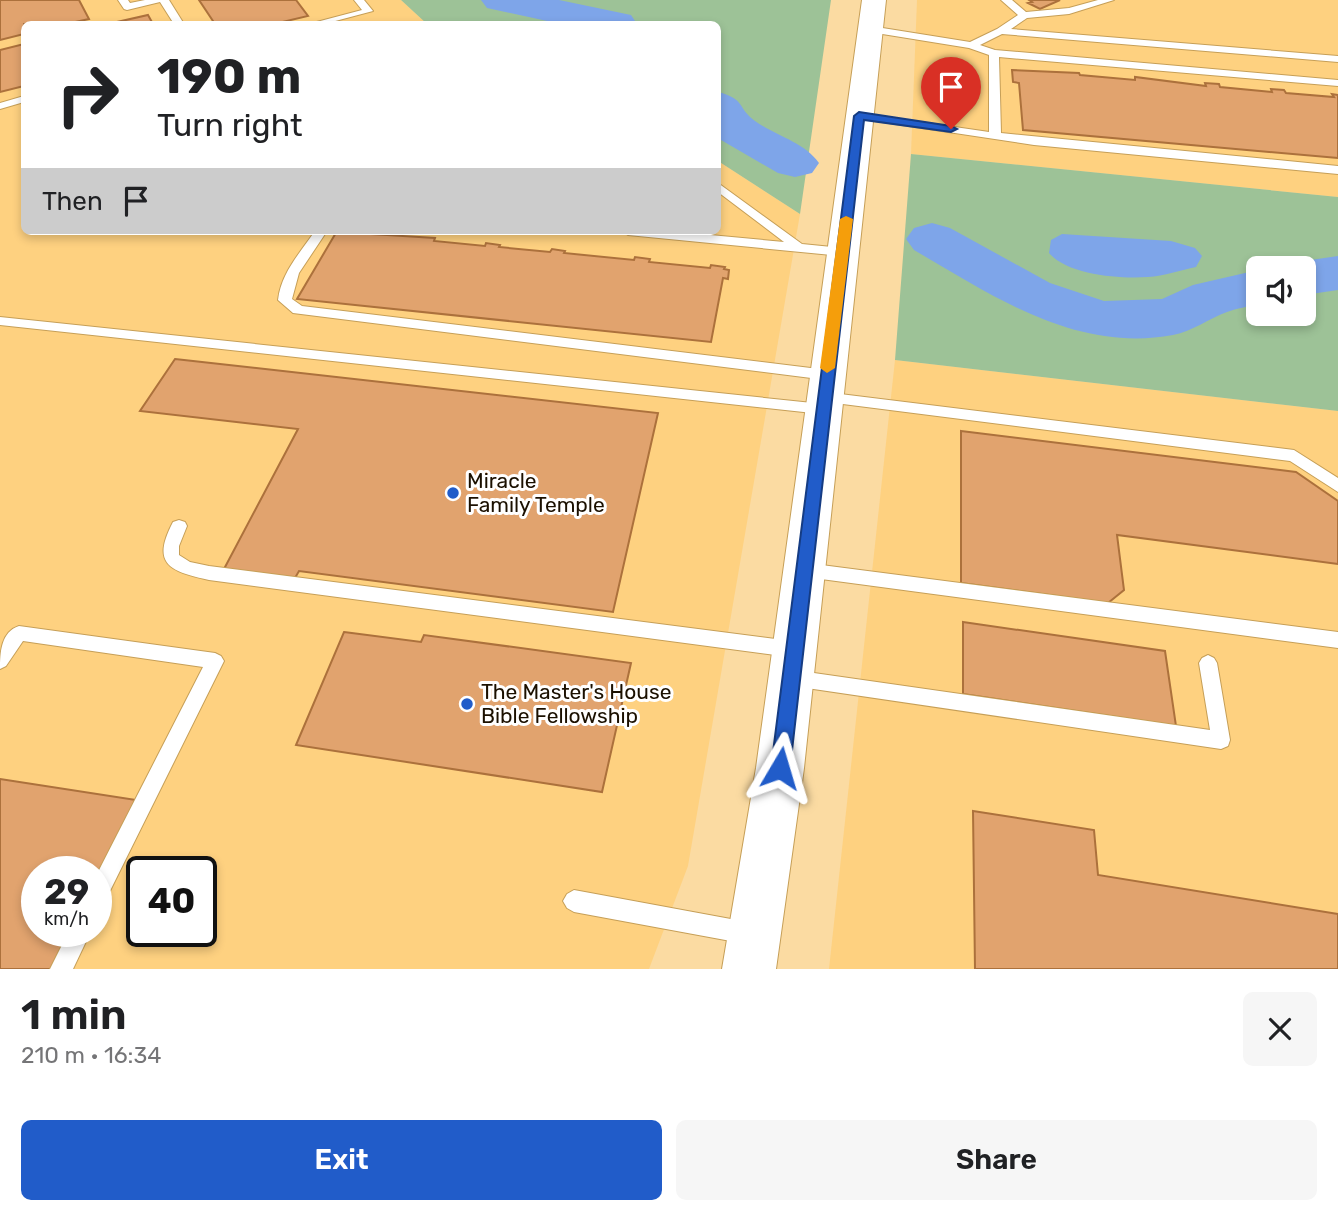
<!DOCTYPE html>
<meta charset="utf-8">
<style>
:root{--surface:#fff;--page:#f6f6f6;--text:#202124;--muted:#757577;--accent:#215cc9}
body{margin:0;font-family:Rubik,sans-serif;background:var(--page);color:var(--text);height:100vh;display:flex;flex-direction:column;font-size:26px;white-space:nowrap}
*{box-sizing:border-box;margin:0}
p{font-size:23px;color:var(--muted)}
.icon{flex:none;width:38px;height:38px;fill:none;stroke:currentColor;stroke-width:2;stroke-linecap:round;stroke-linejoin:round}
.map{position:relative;height:969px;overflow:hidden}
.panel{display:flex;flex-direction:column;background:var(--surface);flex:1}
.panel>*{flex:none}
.hud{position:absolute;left:21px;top:21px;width:700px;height:214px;border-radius:10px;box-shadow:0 4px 10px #0003;background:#fff;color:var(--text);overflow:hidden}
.buttons{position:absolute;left:1246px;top:256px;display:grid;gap:14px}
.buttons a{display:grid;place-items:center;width:70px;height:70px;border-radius:10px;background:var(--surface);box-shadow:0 4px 10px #0003;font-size:35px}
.speed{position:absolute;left:21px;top:856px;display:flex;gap:14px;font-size:35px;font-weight:700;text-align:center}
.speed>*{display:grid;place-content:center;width:91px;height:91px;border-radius:50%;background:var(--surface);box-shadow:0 4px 10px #0003;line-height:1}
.speed small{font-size:18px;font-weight:400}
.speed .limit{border:4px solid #111;border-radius:10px;background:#fff;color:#111}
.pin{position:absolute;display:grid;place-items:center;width:60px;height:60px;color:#fff;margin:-72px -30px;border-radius:50% 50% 50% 0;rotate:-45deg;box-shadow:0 0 7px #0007}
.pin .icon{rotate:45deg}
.me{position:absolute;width:77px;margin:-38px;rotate:7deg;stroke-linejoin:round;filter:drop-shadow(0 0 5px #0008)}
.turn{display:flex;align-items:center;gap:24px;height:147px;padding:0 21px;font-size:32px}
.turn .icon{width:91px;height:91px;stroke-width:2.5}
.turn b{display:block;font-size:49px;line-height:60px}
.then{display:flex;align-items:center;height:66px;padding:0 21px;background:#0003;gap:14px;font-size:26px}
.round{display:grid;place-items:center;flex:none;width:74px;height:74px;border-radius:10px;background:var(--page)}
.head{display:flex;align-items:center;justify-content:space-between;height:119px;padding:0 21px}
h1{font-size:42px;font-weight:600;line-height:52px}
.cta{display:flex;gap:14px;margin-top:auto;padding:14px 21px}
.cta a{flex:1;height:80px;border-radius:10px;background:var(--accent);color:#fff;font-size:28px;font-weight:600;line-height:80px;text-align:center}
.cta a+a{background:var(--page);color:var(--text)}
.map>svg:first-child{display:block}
.built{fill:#fed180;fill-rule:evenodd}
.green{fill:#9dc297;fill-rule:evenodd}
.water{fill:#7ea5e9}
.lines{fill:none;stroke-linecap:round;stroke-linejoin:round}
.river{fill:#7ea5e9;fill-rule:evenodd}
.building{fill:#e1a36e;stroke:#ac713c;stroke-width:2}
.lane-casing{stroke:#c69f57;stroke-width:2}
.secondary-casing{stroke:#c69f57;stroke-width:2}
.lane{fill:#fff;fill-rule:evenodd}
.secondary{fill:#fff;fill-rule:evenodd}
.route{fill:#215cc9;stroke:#153c83;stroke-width:2}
.slow{fill:#f59e0b}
.poi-dot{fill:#215cc9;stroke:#fff;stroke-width:2.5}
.labels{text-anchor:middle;stroke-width:6;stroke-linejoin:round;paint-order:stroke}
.poi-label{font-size:21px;fill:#1b1000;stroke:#fff;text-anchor:start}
</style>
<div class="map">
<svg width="1338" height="969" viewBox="0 0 1338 969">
<rect width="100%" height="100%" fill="#fbdba2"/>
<g class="built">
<path d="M0 0H401L427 24H24V231H718V161L800 214 688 866 649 969H0ZM37 872H96V931H37ZM142 872H201V931H142Z"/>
<polygon points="917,0 1338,0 1338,197 911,154"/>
<polygon points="895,360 1338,411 1338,969 829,969"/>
</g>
<g class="green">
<polygon points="401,0 831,0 800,214 718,161 718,24 427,24"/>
<path d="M911 154 1338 197V411L895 360ZM1258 268H1304V313H1258Z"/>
</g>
<path class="water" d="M1062 234 1171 241 1195 248 1202 256 1196 267C1181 270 1164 276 1148 277 1119 279 1068 275 1049 253L1051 240Z"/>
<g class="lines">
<g class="river">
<polygon points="481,0 559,0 631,15 637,24 561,24 487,8"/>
<path d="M718 92C746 99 737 108 755 121 776 136 804 142 819 163L812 173 795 177 778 173 721 140 718 136Z"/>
<path d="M932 223 950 228 1050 283 1104 301 1162 299 1193 285 1258 270V304C1248 307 1237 308 1227 312 1208 319 1193 331 1173 335 1076 353 993 296 914 250L906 239 914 228Z"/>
<polygon points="1338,256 1338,290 1304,295 1304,268 1284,268 1304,261"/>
</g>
</g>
<g class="building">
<polygon points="0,0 79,0 89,19 66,24 24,24 24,34 0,40"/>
<polygon points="199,0 296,0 308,16 274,24 215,24"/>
<polygon points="1029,0 1060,0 1040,9 1028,3 1032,2"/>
<polygon points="148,15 153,24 108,24"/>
<polygon points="24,44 24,86 0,92 0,50"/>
<polygon points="1012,70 1079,73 1080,75 1135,80 1135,77 1206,86 1205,83 1219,84 1220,87 1272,92 1271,89 1284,90 1286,93 1334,97 1332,94 1338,95 1338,158 1023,130 1019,83 1013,82"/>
<polygon points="337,231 371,232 369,234 435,238 434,241 485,246 486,243 500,245 499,247 550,252 552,249 565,251 564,253 634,260 635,257 650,259 649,262 710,268 711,265 725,267 724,269 729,270 728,279 723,278 711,342 297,299"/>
<polygon points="175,359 658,413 613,612 299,571 295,578 224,569 298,429 140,411"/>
<polygon points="961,431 1296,472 1338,501 1338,564 1117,535 1124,590 1108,603 961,583"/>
<polygon points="963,622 1165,651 1176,726 963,694"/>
<polygon points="344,632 421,642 424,635 631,663 602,792 296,745"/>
<polygon points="0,779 136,800 96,879 96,872 37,872 37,931 70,931 51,969 0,969"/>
<polygon points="973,811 1094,830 1098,875 1338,914 1338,969 975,969"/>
</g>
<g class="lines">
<g class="lane-casing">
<g id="lane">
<polygon points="118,0 128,0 130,3 145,0 169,0 184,24 174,24 160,2 127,10 124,9"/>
<polygon points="354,0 364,0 373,11 324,24 309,24 362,10"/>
<polygon points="1001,0 1012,0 1026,12 1069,8 1098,0 1114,0 1069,14 1027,18 1011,29 1338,56 1338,62 1002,34 980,45 995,50 1338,80 1338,86 999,57 1001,133 1338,166 1338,174 1034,145 855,118 855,114 859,113 989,132 989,55 969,48 870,32 865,29 870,26 970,42 997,29 1018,15"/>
<polygon points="24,96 24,102 0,109 0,103"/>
<polygon points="718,183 802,244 842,248 848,252 842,256 628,235 622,231 667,231 784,242 718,192"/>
<path d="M315 231H327L299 273 292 299 302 306 827 370 834 375 827 380 293 313 278 300C281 273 300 253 315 231Z"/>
<polygon points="0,317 822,404 829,409 822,414 0,325"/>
<polygon points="824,392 1294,450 1338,478 1338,492 1290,461 819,401 817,397"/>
<path d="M179 520 185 522 187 526 179 546V555L190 562 209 566 791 641 797 644 800 649 797 654 791 657 209 580C169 571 151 564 173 522Z"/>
<polygon points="806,563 1338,632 1338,648 806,577 800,575 798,570 800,565"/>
<path d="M19 626 215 653 221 656 224 661 103 905 96 908V876L203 667 23 641 6 666 0 669C0 652 1 632 19 626Z"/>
<polygon points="1208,655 1214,658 1217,663 1230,740 1228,746 1221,749 793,686 787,684 784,678 787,672 793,670 1210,730 1199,663 1202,658"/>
<polygon points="574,890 747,922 755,925 758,933 755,941 747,944 574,912 567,908 563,901 567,894"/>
<polygon points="69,931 91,931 73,969 50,969"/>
</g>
</g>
<g class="secondary-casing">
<polygon id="secondary" points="862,0 886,0 804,768 776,969 722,969 756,768"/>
</g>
<use href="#lane" class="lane"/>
<use href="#secondary" class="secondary"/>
</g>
<polygon class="route" points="859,112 951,126 957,129 951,132 864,120 790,768 787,775 780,777 773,775 771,768 854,116"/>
<polygon class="slow" points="846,216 853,219 835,368 827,373 820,368 840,219"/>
<g class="poi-dot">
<circle cx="453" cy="493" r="7"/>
<circle cx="467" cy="704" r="7"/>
</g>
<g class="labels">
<g class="poi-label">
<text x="467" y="488">Miracle<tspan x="467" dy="24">Family Temple</tspan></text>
<text x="481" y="699">The Master's House<tspan x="481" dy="24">Bible Fellowship</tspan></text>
</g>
</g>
</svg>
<div class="buttons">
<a><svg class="icon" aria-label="sound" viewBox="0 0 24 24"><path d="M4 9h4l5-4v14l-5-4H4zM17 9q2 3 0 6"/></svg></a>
</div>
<div class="speed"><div>29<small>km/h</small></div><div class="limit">40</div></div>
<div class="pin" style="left:951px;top:129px;background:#d93025"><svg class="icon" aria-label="arrive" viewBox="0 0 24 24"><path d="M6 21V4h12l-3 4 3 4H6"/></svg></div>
<svg class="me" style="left:780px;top:768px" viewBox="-20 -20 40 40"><path d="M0-17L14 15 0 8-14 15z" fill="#215cc9" stroke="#fff" stroke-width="4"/></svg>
<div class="hud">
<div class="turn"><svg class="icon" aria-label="right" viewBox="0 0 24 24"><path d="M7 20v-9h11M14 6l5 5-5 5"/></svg><div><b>190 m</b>Turn right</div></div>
<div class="then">Then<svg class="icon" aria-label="arrive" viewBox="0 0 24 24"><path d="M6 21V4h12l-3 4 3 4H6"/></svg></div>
</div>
</div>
<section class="panel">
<div class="head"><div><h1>1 min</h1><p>210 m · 16:34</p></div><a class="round"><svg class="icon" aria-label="close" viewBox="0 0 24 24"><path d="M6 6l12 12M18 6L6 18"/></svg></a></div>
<div class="cta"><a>Exit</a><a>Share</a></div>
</section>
